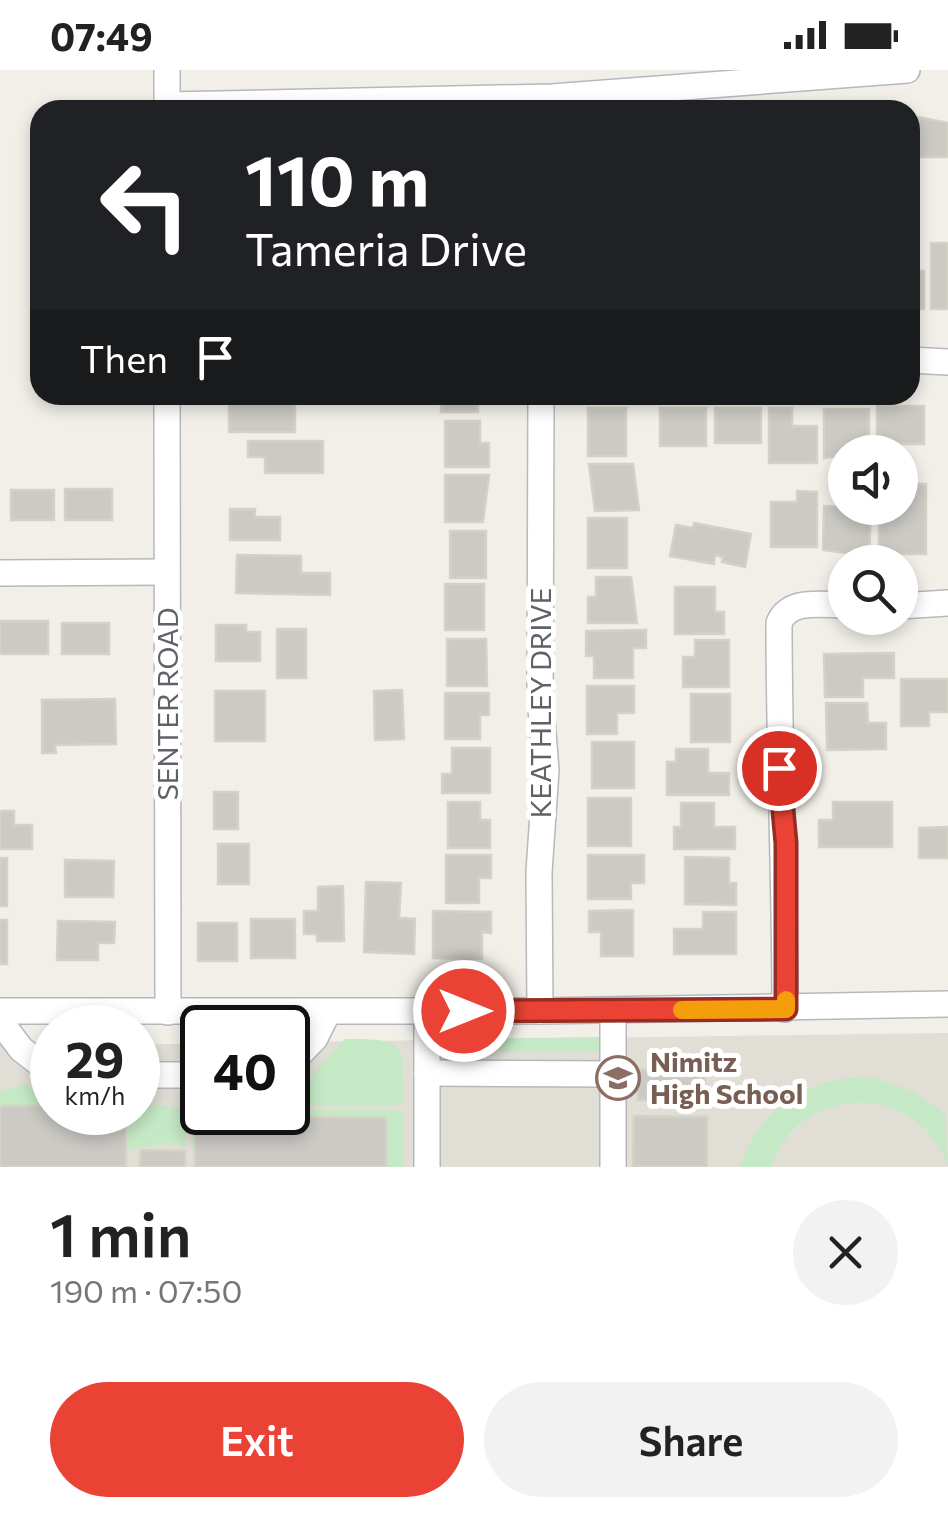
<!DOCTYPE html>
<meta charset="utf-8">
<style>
:root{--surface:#fff;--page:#f2f2f2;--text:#222;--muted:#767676;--accent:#ea4335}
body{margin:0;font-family:Commissioner,sans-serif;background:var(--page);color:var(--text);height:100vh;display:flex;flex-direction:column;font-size:38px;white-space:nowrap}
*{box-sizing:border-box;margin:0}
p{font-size:32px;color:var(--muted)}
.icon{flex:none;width:55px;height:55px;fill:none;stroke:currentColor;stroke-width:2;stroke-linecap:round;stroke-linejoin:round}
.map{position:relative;height:1097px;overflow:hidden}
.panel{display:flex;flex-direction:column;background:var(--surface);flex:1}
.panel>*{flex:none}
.top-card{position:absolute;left:30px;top:30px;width:890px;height:305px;border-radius:30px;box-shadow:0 5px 15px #0003;background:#202124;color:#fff;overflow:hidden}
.tools{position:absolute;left:828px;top:365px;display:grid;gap:20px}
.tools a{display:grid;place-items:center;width:90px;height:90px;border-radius:50%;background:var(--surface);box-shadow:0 5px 15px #0003;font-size:50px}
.speed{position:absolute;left:30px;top:935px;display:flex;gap:20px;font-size:50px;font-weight:700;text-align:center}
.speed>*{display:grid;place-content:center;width:130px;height:130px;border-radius:50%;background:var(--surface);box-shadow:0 5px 15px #0003;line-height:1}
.speed small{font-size:25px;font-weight:400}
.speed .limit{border:5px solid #111;border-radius:15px;background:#fff;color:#111}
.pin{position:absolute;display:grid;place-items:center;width:85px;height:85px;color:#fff;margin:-42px;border:5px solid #fff;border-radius:50%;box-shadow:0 2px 10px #0007}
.me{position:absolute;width:110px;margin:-55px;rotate:90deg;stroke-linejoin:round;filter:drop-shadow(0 0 8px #0008)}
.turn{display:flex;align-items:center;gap:35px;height:210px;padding:0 50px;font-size:45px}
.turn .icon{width:130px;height:130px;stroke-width:2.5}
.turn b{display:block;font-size:70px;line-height:85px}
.then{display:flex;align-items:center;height:95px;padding:0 50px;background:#0003;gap:20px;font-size:38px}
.round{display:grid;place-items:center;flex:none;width:105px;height:105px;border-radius:52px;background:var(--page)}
.summary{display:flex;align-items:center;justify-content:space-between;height:170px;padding:0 50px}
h1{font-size:60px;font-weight:600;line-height:75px}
.button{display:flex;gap:20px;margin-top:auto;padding:20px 50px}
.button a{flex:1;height:115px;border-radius:60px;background:var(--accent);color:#fff;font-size:40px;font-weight:600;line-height:115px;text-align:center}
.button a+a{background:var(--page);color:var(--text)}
.status{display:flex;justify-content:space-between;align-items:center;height:70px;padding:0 50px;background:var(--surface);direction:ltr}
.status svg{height:28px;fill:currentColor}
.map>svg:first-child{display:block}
.education{fill:#e1ded6}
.green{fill:#c5e8c5}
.building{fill:#cccac5;stroke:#d6d1c6;stroke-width:2.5}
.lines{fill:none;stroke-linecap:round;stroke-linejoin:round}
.minor-casing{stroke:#b5b8bc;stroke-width:28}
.minor{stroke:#fff;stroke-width:25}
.route-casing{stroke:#982c22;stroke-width:25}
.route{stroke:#ea4335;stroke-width:18}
.slow{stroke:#f59e0b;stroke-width:18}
.labels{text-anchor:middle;stroke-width:10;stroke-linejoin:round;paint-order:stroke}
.street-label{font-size:28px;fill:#5f6368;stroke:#fff}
.education-label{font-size:28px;font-weight:bold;fill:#785e54;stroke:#fff;text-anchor:start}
</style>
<div class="status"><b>07:49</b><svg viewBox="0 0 49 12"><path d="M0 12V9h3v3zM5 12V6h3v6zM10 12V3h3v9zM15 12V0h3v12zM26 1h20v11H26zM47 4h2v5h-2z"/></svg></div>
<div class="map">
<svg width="948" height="1097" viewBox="0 0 948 1097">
<rect width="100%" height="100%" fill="#f1efe8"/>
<polygon class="education" points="948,963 948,1097 0,1097 0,972 52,973 52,1042 138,1042 138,974 202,974 202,1042 288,1042 288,972"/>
<g class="green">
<polygon points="604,967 604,981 462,982 461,993 454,993 453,969"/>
<path d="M345 969C407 969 402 972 404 1031L400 1035H292V1026Z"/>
<path d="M872 1007 912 1021 945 1044 948 1097C921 1012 799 1011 771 1097H740C758 1037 811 1006 872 1007Z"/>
<polygon points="25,1014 52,1033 52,1035 0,1035 0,1022"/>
<polygon points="138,1033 177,1038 186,1034 185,1077 168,1073 128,1080 128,1043 138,1042"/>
<polygon points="290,1040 399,1040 404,1045 403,1097 387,1097 387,1047 292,1046 291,1053 195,1053 192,1082 192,1042"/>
</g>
<g class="building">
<polygon points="918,47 948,53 948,87 918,87"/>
<rect x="931" y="173" width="17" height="66"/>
<polygon points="910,190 914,190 914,201 924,201 924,239 910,239"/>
<rect x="441" y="325" width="37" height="17"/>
<rect x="229" y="328" width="66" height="34"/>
<rect x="877" y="336" width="47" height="38"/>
<rect x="588" y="338" width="38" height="48"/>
<rect x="660" y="338" width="46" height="38"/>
<rect x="715" y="338" width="46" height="35"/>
<polygon points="769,338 792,338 792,356 817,356 817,393 769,393"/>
<polygon points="824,339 869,339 869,382 824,388"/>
<polygon points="445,351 480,351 480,373 489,373 489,397 445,397"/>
<polygon points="248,371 323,371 323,403 265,403 265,387 248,387"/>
<polygon points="589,394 633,394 639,440 595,441"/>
<polygon points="445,405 489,405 483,452 445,452"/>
<polygon points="904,414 926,414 926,484 879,484 879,438 904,436"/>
<rect x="65" y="419" width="47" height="31"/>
<rect x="11" y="420" width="43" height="30"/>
<polygon points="797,421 817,422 817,477 771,477 771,432 797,432"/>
<polygon points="824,436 871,438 869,486 823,480"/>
<polygon points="230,439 255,439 255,447 280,447 280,470 230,470"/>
<rect x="588" y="448" width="39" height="50"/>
<polygon points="694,453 751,464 745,497 722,492 723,487 715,485 714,494 670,486 676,455 693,458"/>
<rect x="450" y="461" width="36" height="47"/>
<polygon points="237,485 301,486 301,503 330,503 330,525 236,523"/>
<polygon points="596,507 631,507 637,553 588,553 588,527 596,527"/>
<rect x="445" y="514" width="39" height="46"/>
<polygon points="675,517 715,517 715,542 724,542 724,564 675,564"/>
<rect x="0" y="551" width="48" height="33"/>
<rect x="62" y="553" width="47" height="31"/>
<polygon points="216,555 246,555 246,562 260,562 260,591 216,591"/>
<rect x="277" y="559" width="29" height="49"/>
<polygon points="646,560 646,578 633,578 633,608 594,608 594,586 586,586 586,561"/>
<polygon points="447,569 486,569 487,616 447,616"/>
<polygon points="695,570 729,570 729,617 683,617 683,587 695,587"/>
<polygon points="894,583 894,608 863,608 863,627 825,627 824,584"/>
<polygon points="901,609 948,609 948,642 929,642 929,656 901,656"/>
<polygon points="587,616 634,616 634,643 617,643 617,664 587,664"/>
<polygon points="402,620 404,669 375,670 374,621"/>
<rect x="215" y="621" width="50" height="50"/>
<polygon points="445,623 489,623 489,645 480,645 480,669 445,669"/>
<rect x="691" y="624" width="39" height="48"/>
<polygon points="115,629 116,674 55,675 56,683 42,683 42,630"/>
<polygon points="826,633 867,633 868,653 886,653 886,679 827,680"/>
<rect x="592" y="672" width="42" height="46"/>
<polygon points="452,678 490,678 490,723 442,723 442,704 452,704"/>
<polygon points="676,679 708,679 708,703 729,703 729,725 667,725 667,692 676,692"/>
<rect x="214" y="722" width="24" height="37"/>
<rect x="588" y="728" width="43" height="48"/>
<polygon points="448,732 480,732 480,750 490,750 490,778 448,778"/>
<polygon points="833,732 892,732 892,777 819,777 819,750 833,750"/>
<polygon points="681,733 714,733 714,757 735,757 735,779 674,779 674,757 681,757"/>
<polygon points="0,741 14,741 14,755 32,755 32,779 0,779"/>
<polygon points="948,757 948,788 919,788 919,758"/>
<rect x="218" y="774" width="31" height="40"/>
<polygon points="446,785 491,785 491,808 479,808 479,833 446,833"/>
<polygon points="588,785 644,785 644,813 631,813 631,829 588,829"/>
<polygon points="685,787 729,788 729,813 736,813 736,835 685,834"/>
<rect x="0" y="788" width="7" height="48"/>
<polygon points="65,790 114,791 113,827 65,827"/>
<polygon points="366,812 401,813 399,848 415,849 414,884 364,882"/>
<polygon points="343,816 344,871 317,871 317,864 304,864 304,841 318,841 318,817"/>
<polygon points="633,840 633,886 601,886 601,862 589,862 589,841"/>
<polygon points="433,841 491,842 491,863 482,862 482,889 433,888"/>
<polygon points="703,842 736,842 736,884 674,884 674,859 703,859"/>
<rect x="251" y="849" width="44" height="39"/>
<rect x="0" y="850" width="7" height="44"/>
<polygon points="58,851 115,852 114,873 98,873 98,890 57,890"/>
<rect x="198" y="853" width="39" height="38"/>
<polygon points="638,1000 705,1001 705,1030 638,1030"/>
<polygon points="0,1036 52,1036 52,1042 126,1042 126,1097 0,1097"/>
<polygon points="634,1046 707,1047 707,1097 633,1097"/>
<polygon points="293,1047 386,1048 386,1097 195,1097 195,1054 293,1055"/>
<polygon points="141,1080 185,1081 185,1097 140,1097"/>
</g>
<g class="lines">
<g class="minor-casing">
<g id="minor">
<polyline points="167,0 167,40"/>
<polyline points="167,35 552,27 907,0"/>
<polyline points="910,290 948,292"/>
<polyline points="167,325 168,942"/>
<polyline points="0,503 167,502"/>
<polyline points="900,536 948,533"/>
<path d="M785 939C785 810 779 682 779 553 789 528 822 535 845 535"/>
<polyline points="613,940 613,1097"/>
<polyline points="0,941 540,941 948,934"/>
<polyline points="540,941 539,802 546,700 540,625 541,325"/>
<polyline points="0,951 21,979 52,1003"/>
<polyline points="288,996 315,968 328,942"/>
<polyline points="427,1003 614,1004"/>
<polyline points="138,1005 202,1005"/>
<polyline points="427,1097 427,941"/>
</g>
</g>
<use href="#minor" class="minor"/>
</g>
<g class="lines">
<g class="route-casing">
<polyline id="route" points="464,941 786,939 786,773 779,698"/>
</g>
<use href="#route" class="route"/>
<polyline class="slow" points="682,940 786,939 786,930"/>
</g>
<defs>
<g id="school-ring" transform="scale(2.25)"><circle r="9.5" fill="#fff" stroke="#8d6e63" stroke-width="1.5"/><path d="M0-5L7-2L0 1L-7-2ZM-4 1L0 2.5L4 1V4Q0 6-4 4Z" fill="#8d6e63"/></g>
</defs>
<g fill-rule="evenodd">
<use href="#school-ring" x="618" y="1008"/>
</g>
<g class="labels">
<g class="street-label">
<text transform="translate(541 633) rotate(-90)" y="10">KEATHLEY DRIVE</text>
<text transform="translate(168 634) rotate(-90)" y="10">SENTER ROAD</text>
</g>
<g class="education-label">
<text x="650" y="1002">Nimitz<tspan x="650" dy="32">High School</tspan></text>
</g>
</g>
</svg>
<div class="tools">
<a><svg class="icon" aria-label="sound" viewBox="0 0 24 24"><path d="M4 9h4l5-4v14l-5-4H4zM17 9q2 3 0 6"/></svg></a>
<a><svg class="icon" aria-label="search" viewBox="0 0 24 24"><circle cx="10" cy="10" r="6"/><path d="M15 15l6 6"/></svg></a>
</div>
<div class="speed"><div>29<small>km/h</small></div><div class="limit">40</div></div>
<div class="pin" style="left:779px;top:698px;background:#d93025"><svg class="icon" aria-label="arrive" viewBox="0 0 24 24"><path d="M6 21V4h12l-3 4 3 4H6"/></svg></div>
<svg class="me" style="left:464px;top:941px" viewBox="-20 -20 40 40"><circle r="17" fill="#ea4335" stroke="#fff" stroke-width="3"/><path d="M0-11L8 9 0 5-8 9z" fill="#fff"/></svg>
<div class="top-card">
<div class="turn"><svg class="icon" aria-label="left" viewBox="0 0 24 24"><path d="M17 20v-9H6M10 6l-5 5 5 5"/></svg><div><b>110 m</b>Tameria Drive</div></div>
<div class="then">Then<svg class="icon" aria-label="arrive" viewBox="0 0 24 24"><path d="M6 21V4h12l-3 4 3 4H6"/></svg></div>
</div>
</div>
<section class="panel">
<div class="summary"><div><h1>1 min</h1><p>190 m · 07:50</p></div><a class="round"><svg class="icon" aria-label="close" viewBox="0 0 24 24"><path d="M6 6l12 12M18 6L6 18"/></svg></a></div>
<div class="button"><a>Exit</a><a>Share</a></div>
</section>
